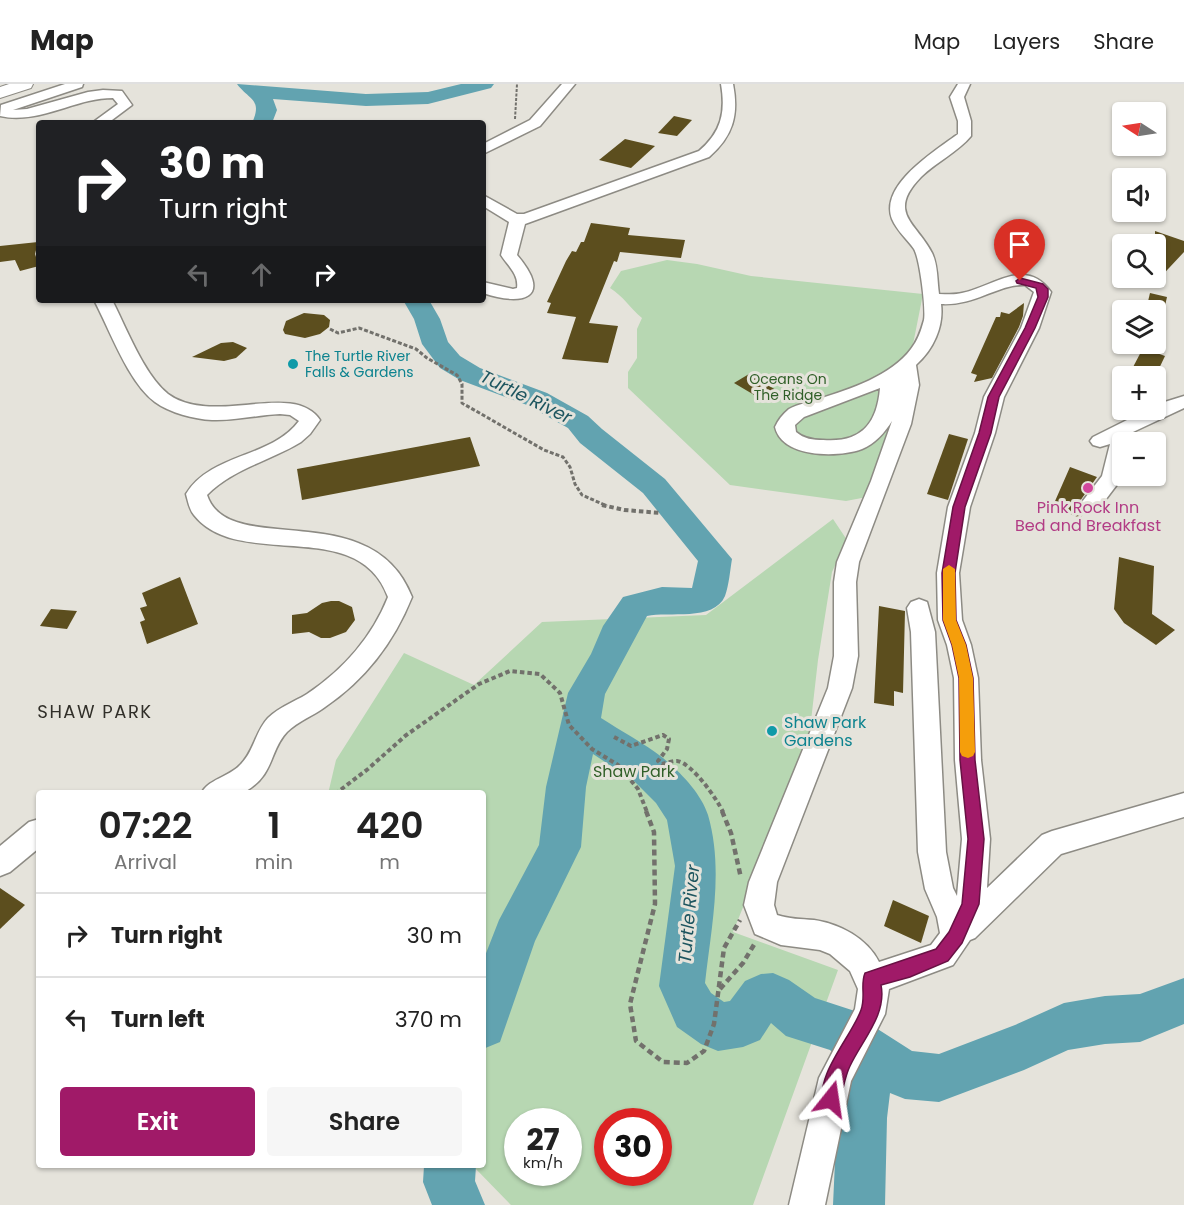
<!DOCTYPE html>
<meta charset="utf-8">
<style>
:root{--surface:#fff;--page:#f6f6f6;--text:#222;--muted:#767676;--line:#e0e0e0;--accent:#a01a68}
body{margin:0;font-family:Poppins,sans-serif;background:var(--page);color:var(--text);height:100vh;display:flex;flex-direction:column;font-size:22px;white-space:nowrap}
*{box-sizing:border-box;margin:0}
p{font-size:20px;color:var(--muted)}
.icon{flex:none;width:33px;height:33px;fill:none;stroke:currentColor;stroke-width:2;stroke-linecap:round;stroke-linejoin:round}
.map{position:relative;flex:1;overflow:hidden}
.side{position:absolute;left:36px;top:706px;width:450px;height:378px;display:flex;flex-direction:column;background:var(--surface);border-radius:6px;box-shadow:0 2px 4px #0004}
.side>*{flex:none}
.banner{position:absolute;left:36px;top:36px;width:450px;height:183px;border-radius:6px;box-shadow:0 2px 4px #0004;background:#202124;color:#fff;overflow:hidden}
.needle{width:39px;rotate:282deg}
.controls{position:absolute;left:1112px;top:18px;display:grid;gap:12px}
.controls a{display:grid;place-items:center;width:54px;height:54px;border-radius:6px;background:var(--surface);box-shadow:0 2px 4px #0004;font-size:30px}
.speed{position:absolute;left:504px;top:1024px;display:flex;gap:12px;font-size:30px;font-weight:700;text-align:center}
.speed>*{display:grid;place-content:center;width:78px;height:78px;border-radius:50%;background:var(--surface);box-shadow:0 2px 4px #0004;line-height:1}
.speed small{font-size:15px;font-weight:400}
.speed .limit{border:9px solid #d22;background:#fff;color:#111}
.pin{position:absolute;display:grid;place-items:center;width:51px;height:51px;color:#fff;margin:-62px -26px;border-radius:50% 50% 50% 0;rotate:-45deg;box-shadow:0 0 6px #0007}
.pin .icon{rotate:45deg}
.me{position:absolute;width:66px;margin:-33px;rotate:15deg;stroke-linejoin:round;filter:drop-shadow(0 0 4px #0008)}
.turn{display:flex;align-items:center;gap:21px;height:126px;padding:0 24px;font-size:27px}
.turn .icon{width:78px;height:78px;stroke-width:2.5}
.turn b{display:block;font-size:42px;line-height:51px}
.lanes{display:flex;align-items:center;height:57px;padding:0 24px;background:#0003;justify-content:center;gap:30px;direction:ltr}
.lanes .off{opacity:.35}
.eta{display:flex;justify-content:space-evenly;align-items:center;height:102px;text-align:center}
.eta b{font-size:36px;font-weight:600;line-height:42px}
.primary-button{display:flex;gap:12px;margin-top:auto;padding:12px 24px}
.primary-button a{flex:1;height:69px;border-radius:6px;background:var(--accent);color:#fff;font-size:24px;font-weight:600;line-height:69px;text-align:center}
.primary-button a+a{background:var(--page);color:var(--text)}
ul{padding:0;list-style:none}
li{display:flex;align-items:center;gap:18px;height:84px;padding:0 24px;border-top:2px solid var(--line)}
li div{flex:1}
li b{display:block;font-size:22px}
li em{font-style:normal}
header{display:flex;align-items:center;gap:36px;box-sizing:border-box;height:84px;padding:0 30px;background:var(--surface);border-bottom:2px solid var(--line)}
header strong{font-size:28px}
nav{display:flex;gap:33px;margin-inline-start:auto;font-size:21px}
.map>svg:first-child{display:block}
.green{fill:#b7d7b2;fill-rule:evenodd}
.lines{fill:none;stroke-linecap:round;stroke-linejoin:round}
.river{fill:#62a3b0;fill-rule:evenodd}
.building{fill:#5c4e1e}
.minor-casing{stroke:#8d8b84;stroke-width:3}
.major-casing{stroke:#8d8b84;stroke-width:2}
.path-far3{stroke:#72716c;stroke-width:2;stroke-dasharray:3 1.5;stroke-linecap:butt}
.path-far2{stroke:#72716c;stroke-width:3;stroke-dasharray:4 2;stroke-linecap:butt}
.path-far1{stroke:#72716c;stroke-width:4;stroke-dasharray:4.5 3;stroke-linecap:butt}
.path{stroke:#72716c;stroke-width:4.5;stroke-dasharray:6 4;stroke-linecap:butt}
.minor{fill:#fff;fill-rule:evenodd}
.major{fill:#fff;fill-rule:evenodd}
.route{fill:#a01a68;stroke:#681144;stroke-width:1.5}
.slow{fill:#f59e0b}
.culture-dot{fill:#0f9aa8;stroke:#e5e3db;stroke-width:2}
.hotel-dot{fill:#d1479c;stroke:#e5e3db;stroke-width:2}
.labels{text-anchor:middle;stroke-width:6;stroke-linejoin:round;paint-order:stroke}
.far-culture-label{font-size:14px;fill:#0d838f;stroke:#e5e3db;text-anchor:start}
.far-park-label{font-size:14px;fill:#305f28;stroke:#e5e3db}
.hotel-label{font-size:16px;fill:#b23c85;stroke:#e5e3db}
.culture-label{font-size:16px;fill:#0d838f;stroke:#e5e3db;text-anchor:start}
.park-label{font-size:16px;fill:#305f28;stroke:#e5e3db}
.water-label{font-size:18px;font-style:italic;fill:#1d555f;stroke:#e5e3db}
.neighbourhood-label{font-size:18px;letter-spacing:1.5px;fill:#312f29;stroke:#e5e3db}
</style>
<header>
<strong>Map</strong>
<nav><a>Map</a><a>Layers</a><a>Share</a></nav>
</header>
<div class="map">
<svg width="1184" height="1121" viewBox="0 0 1184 1121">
<rect width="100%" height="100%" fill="#e5e3db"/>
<g class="green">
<path d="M667 176 697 180 751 192 923 210 899 331 867 413 846 417 730 401 628 304V288L637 274V245L642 234C630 224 623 212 610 204L621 187Z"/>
<path d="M833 435 847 456 832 488 818 576 808 663 733 848 838 886 753 1121H511L473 1082H483V710H328L336 676 404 569 474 601 542 538 706 531ZM518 1038H568V1089H518ZM608 1038H658V1089H608Z"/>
</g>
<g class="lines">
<g class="river">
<path d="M237 0 366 10 428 8 461 0H494L491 4 428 20 366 22 273 15 277 26 272 39H252C263 15 249 16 237 0Z"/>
<path d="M403 216H429L440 235 448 258 460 272 480 284 547 309 588 332 602 345 665 395 732 475C730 487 729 501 725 512 714 538 668 527 647 532L605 610 601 634C621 647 644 659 663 674 680 688 701 709 708 731 724 786 711 844 705 899L711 909 724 918 730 917 745 897 761 890 773 889 789 896 815 914 861 929 876 944 912 967 939 970 1015 941 1064 919 1105 912 1140 910 1184 894V940L1140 958 1105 960 1068 966 1024 986 939 1018 905 1015 890 1009 887 1034 885 1121H833L837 1034 844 988 840 976 830 966 786 952 771 939 760 956 743 963 718 967 701 960 677 943 659 902 675 782 667 736 656 719 634 697 593 670 586 703 581 763 535 857 500 958 483 965V877L499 836 539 761 546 703 568 609 591 570 603 542 623 513 662 503 692 504 698 477 643 409 580 359 568 344 527 321 460 296 440 284 422 260 414 235Z"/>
<polygon points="424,1082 476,1082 475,1097 485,1121 432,1121 423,1098"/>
</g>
</g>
<g class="building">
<polygon points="674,32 692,36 677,52 658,49"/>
<polygon points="625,55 655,62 631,84 599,76"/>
<polygon points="591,139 630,144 628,151 685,156 681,174 620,168 617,178 614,177 589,239 618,242 608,279 562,275 576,233 547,229 551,219 547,218 566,177 572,167 576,168 581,158 584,158"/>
<polygon points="1155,147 1184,157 1184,168 1155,199"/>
<polygon points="38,158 35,170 39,182 20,187 15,176 0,178 0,162"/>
<polygon points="1150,209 1167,213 1164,226 1146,226"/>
<polygon points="1024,219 1023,232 1019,243 992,294 974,298 977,291 971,289 996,233 1000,233 1001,228 1009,230"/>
<polygon points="304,229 324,231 330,236 329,243 320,250 305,254 285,250 283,246 286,237"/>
<polygon points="233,258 247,264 236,274 224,277 192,273 221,259"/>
<polygon points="1143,264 1165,272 1155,293 1131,287"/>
<polygon points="749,290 776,306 761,315 734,299"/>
<polygon points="949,350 968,355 948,416 927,410"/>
<polygon points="470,353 480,382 302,416 297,385"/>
<polygon points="1070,383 1097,393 1080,417 1085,425 1081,434 1052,424"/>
<polygon points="1119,473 1154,482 1152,530 1175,546 1156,561 1124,539 1114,525"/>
<polygon points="180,493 198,540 147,560 140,538 145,536 140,524 147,522 142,509"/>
<polygon points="331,517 339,517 352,523 355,536 346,548 330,554 321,554 309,548 292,550 292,531 307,529 322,519"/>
<polygon points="879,522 905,527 903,609 894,607 894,622 874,619"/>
<polygon points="51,525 77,527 67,545 40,542"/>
<polygon points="0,804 25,821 0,845"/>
<polygon points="893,816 929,832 921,859 884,842"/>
</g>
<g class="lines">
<g class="minor-casing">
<g id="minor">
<path d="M65 0H83L82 3 13 26 27 25 88 8 103 6 122 7 132 21 108 39H92L118 20 113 14C75 14 38 41 0 32L1 21Z"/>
<polygon points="562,0 575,0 540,42 483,70 483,60 530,36"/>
<path d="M721 0H733C739 31 733 52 709 73L525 140 517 171C553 213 524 223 483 209V198L513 205 517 204C519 190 508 182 501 171L509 138 483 122V111L517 130H524L699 67C721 48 726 29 721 0Z"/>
<path d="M958 0H970L964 13 971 37V52C958 68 936 78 921 93 886 129 917 139 932 169 938 181 937 196 939 210 947 210 955 211 962 209 993 203 1026 172 1051 208L1039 244 1004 313 995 349 970 423 959 489 962 536 971 561 978 594 981 676 990 755 987 804 1042 751 1052 747 1184 709V733L1061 770 975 854 970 856 953 881 889 905 885 930 851 997 825 1121H789L819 994 855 925 858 905 850 887 830 870 820 866 781 861 755 850 744 821 749 798 828 604 834 572V498L837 478 871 397 892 337C885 348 875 360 862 365 838 374 782 374 775 343 778 336 783 330 789 325 798 320 810 318 819 315 850 305 891 292 911 265 918 256 921 247 924 236 926 225 920 175 914 165 907 155 897 147 892 135 879 101 935 67 958 50V37L950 13ZM1025 201 1034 208 1021 244 984 313 975 349 948 423 937 489 938 536 947 561 954 594 955 676 962 755 957 812 953 804 946 768 935 548 927 518 919 515 911 518 907 524 911 548 918 768 925 805 937 833 940 849 931 861 879 878C867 854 840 840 814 836 801 835 789 835 777 831L774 821 777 798 852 604 858 572 856 498 859 478 911 340 919 301 916 281C933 266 944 243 941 220 976 222 997 200 1025 201ZM880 304C877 341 860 359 823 356 813 356 804 355 796 348L795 341 804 333Z"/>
<path d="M94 216H112C126 243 144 291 168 310 213 343 293 296 320 336L310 350 301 358C270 377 232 385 207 411 228 476 372 409 412 513 394 558 365 596 325 623 313 632 298 637 287 648 269 667 275 690 246 707 235 714 213 710 201 710 208 695 229 693 240 681 254 668 255 648 268 634 279 623 294 618 307 610 343 586 372 553 388 513 358 430 239 488 194 431 189 425 188 417 186 410 211 369 272 374 299 337L290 331 280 330C257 331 234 337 212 336 194 335 170 329 155 318 128 298 110 246 94 216Z"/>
<polygon points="1184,312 1184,324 1133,348 1131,358 1122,358 1122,394 1100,423 1093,425 1086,423 1082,418 1102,392 1110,360 1100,363 1093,361 1090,357 1093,353 1147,326 1155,326 1155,321"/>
<polygon points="39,735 39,764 10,788 0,792 0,762 29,738"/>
</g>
</g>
<g class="major-casing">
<polygon id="major" points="9,0 33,0 31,4 0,14 0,3"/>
</g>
<polyline class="path-far3" points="515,35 517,0"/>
<polyline class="path-far2" points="330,245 338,249 359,244 416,265 427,274 457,291 462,300 462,319 544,366 563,373 570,383 575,400 582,411 607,422"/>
<g class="path-far1">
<polyline points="602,421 624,426 661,429"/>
<path d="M614 653 631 662 663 651 669 655 667 665 658 677 662 680C666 679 672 677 677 677 692 679 717 715 723 728"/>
<polyline points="335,710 368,685 405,652 479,600 510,587 540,590 560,609 569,641 592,665 618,681 638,705 647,728"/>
</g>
<g class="path">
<polyline points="646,727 654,748 655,820 630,920 636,957 663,978 687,979 704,967 714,940 724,864 740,836"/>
<polyline points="722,727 731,749 741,794"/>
<polyline points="720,905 743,879 755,859"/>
</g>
<use href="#minor" class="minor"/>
<use href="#major" class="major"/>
</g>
<path class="route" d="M1020 194 1043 200 1048 205V213L1035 244 999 313 991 349 965 423 955 489 956 536 966 561 973 594 975 676 984 755 979 820 962 859 948 877 910 893 881 901C887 931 862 956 850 982 844 994 843 1009 838 1022L831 1024 824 1022C813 993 852 952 861 926 866 913 860 901 865 889L936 865 949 848 962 820 968 755 960 676 959 594 952 561 943 536 942 489 953 423 979 349 988 313 1025 244 1038 213 1036 204 1017 199 1016 197Z"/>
<polygon class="slow" points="949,481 955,485 956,536 966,561 973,594 975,668 973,672 968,674 962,672 960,668 959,594 952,561 943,536 943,485"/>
<g class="culture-dot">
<circle cx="293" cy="280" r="6"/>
<circle cx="772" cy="647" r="6"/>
</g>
<circle class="hotel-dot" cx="1088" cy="404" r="6"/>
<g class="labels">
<g class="far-culture-label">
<text x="305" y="277">The Turtle River<tspan x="305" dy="16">Falls &amp; Gardens</tspan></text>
</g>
<g class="far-park-label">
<text x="788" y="300">Oceans On<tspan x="788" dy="16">The Ridge</tspan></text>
</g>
<g class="hotel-label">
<text x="1088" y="429">Pink Rock Inn<tspan x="1088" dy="18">Bed and Breakfast</tspan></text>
</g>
<g class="culture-label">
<text x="784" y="644">Shaw Park<tspan x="784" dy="18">Gardens</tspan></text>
</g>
<g class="park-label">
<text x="634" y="693">Shaw Park</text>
</g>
<g class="water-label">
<text transform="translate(526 313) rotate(26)" y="6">Turtle River</text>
<text transform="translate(689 830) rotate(-85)" y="6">Turtle River</text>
</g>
<g class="neighbourhood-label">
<text x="95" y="634">SHAW PARK</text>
</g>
</g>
</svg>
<div class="controls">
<a><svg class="needle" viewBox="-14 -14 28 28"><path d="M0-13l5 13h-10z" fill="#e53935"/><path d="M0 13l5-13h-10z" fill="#767676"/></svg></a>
<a><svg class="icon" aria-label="sound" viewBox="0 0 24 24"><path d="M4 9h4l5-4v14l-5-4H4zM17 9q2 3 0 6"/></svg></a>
<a><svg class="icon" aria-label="search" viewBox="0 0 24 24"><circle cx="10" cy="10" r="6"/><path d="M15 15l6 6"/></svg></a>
<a><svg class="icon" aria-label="layers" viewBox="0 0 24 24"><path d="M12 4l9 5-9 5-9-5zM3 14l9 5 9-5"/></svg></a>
<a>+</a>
<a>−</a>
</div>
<div class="speed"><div>27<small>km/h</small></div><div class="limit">30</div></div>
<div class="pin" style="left:1020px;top:197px;background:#d93025"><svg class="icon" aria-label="arrive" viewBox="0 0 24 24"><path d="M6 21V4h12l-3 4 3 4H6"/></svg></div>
<svg class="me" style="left:831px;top:1015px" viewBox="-20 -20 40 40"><path d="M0-17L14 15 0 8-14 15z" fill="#a01a68" stroke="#fff" stroke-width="4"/></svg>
<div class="banner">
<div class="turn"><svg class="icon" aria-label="right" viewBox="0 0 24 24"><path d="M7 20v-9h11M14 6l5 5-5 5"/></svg><div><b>30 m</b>Turn right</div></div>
<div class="lanes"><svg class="icon off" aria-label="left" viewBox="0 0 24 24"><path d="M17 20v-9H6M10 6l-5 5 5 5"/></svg><svg class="icon off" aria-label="ahead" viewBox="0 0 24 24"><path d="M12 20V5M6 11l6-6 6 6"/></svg><svg class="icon" aria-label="right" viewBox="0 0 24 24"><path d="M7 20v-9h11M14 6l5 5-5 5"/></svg></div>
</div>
<section class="side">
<div class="eta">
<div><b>07:22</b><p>Arrival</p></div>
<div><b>1</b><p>min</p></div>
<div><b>420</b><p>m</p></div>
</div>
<ul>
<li><svg class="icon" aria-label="right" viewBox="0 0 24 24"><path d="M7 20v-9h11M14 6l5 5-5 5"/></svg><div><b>Turn right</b></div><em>30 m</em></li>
<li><svg class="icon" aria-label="left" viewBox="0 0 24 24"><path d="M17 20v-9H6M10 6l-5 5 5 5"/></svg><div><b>Turn left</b></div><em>370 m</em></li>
</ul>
<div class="primary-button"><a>Exit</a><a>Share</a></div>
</section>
</div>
